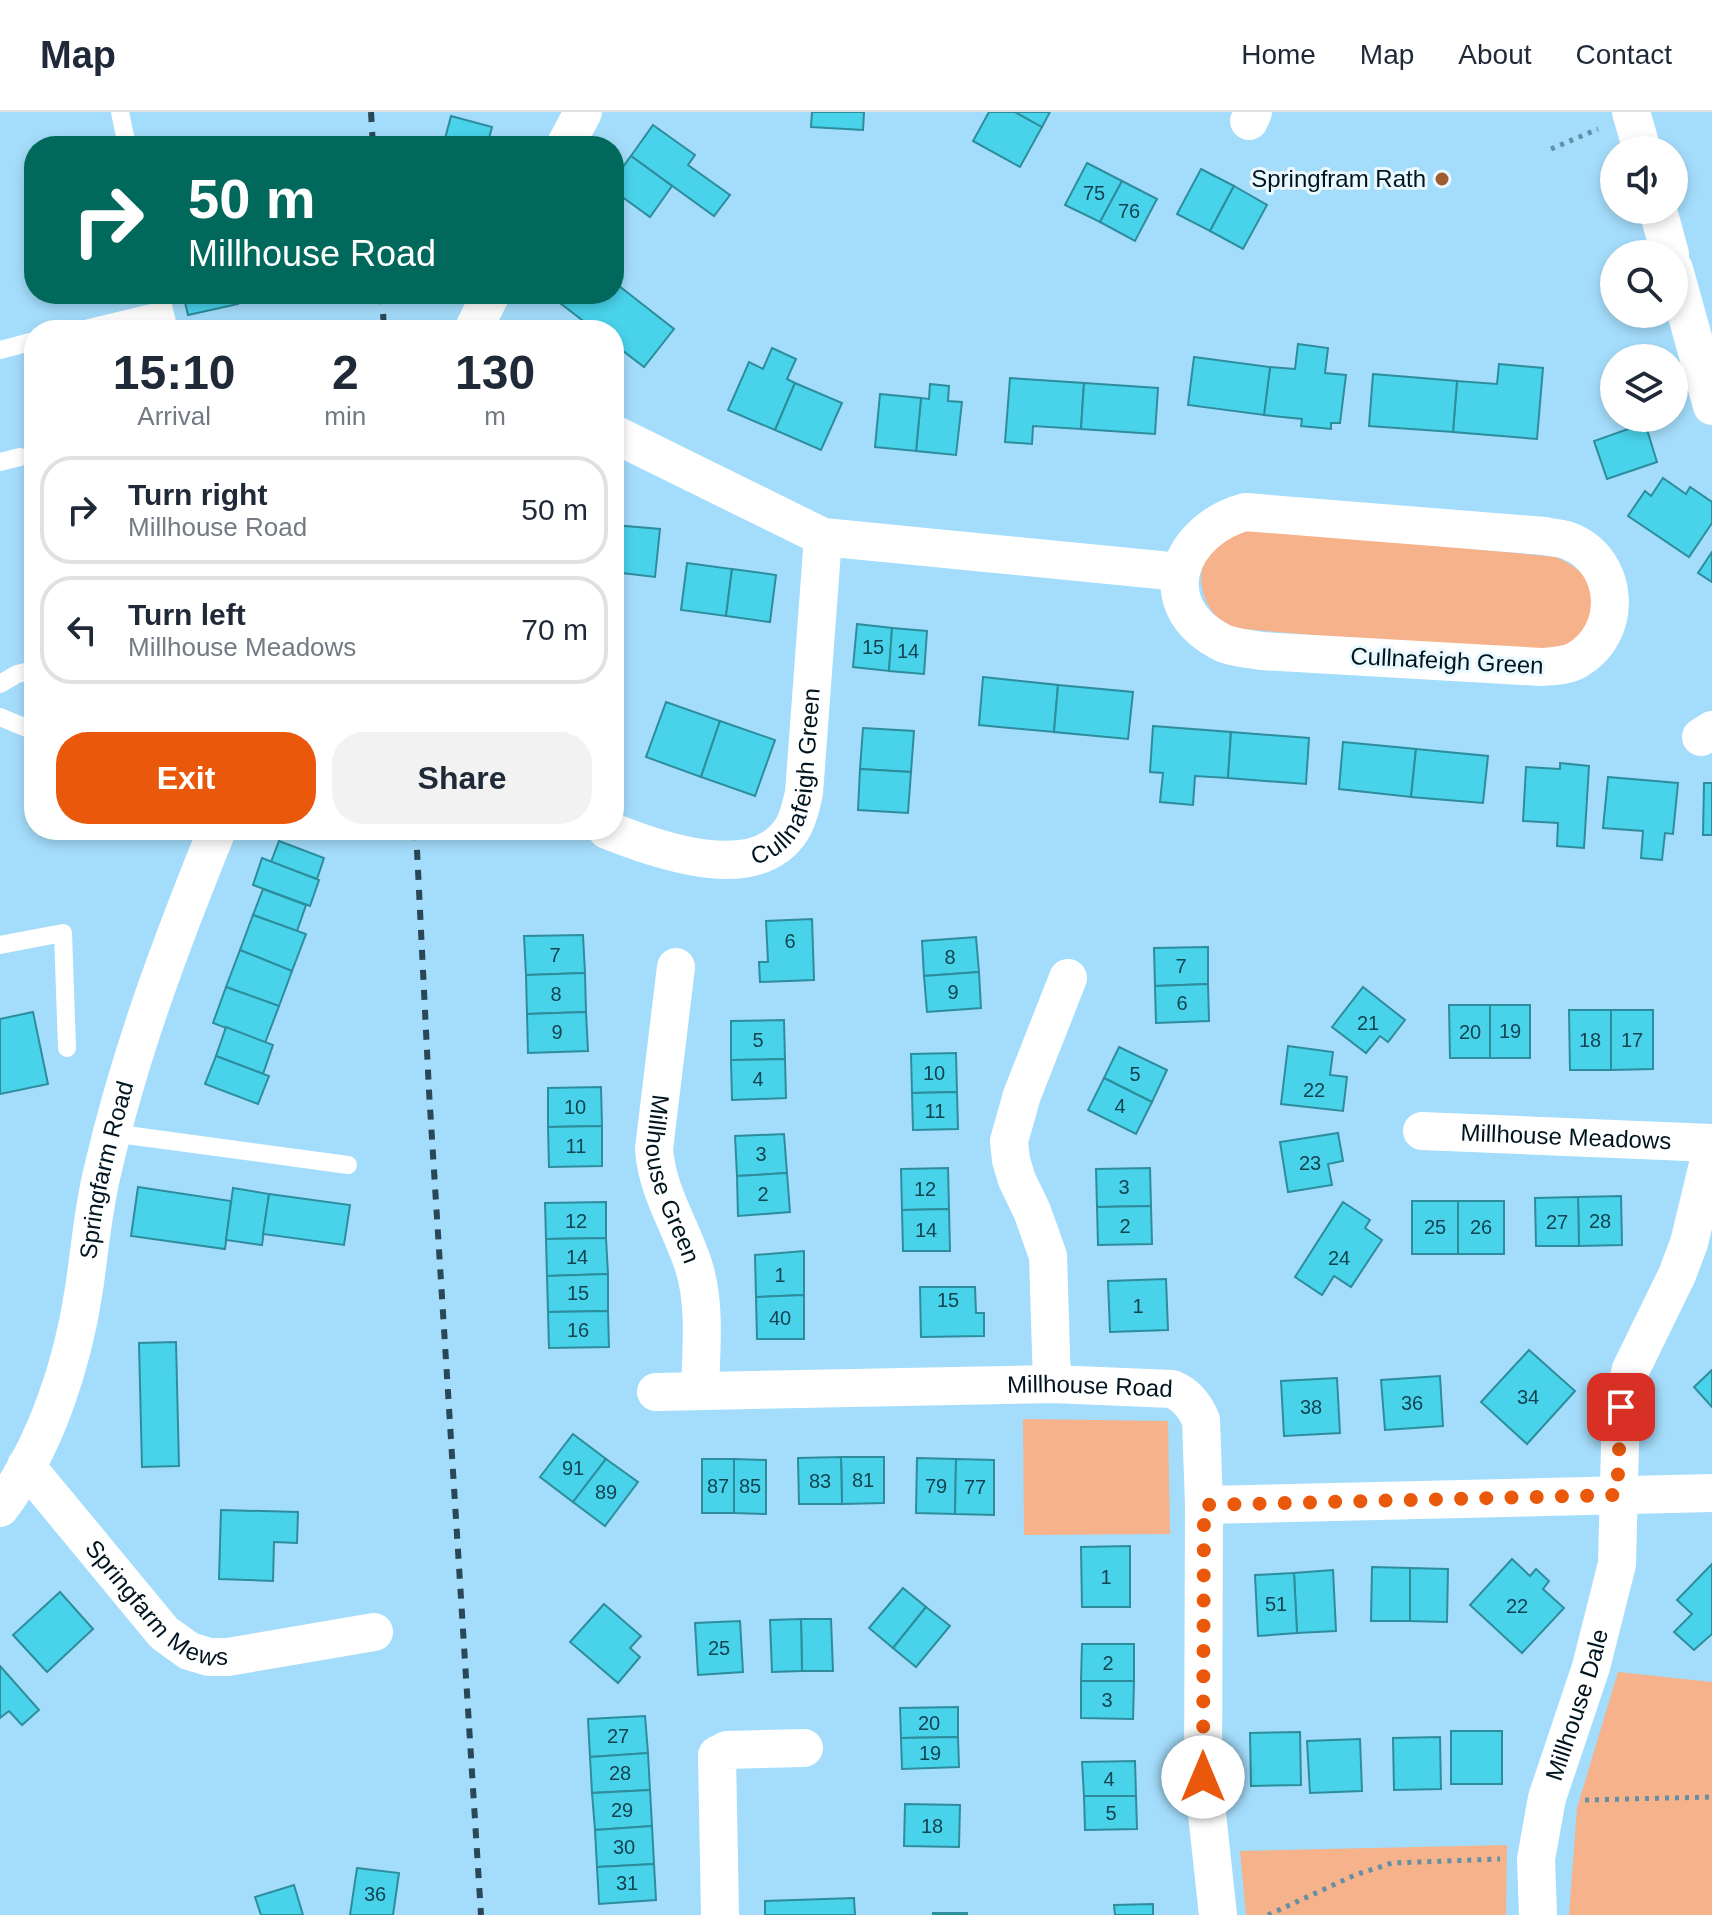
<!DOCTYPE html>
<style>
:root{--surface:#fff;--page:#f2f2f3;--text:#1f2937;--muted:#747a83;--line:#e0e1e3;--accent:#ea580c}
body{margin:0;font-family:Helvetica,sans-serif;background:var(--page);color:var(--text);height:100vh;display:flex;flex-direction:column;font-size:30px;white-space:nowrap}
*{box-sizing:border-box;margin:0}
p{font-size:26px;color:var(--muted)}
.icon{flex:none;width:44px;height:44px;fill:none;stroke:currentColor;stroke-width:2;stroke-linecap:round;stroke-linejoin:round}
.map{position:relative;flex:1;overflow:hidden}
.sheet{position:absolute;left:24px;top:208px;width:600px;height:520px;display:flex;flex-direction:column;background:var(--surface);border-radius:32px;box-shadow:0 4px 12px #0003}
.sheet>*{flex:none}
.hud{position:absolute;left:24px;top:24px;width:600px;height:168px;border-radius:32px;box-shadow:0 4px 12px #0003;background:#00695c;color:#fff;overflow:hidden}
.fabs{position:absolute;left:1600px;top:24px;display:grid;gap:16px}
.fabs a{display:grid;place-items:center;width:88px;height:88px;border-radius:50%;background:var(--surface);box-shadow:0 4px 12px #0003;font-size:40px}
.pin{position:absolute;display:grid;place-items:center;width:68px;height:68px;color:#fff;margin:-34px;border-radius:16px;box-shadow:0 4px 12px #0006}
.me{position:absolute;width:88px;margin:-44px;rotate:0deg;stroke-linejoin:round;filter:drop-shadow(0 0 6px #0008)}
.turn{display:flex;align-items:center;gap:28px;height:168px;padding:0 32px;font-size:36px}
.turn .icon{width:104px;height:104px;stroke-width:2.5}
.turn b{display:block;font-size:56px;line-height:68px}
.eta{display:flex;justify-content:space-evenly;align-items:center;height:136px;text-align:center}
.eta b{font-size:48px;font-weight:600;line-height:56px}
.button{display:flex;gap:16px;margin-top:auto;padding:16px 32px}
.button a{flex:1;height:92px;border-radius:32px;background:var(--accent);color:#fff;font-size:32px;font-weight:600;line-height:92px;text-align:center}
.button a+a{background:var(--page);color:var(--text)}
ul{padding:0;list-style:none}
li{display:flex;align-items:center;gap:24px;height:108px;margin:0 16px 12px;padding:0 16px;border:4px solid var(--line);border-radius:32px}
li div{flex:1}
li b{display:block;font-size:30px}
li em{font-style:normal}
header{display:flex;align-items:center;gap:48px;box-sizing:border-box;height:112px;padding:0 40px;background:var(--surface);border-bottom:2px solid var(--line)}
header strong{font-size:38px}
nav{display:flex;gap:44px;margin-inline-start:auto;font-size:28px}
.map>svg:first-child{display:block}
.green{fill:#f6b28b}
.building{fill:#49d3eb;stroke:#2d8d9d;stroke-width:2}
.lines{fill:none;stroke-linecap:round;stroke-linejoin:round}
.path{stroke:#648fa5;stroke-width:5;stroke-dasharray:4 6;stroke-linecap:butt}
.lane{stroke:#fff;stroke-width:18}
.street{stroke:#fff;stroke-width:38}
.rail{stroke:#294756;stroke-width:6;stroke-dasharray:10 10;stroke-linecap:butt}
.route{stroke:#ea580c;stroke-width:14;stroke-dasharray:0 25.2}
.poi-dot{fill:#a05b2f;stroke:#eaf8ff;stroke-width:3}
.labels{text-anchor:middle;stroke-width:6;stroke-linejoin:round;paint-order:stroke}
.number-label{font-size:20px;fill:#124452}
.poi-label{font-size:24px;fill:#00151f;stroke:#eaf8ff;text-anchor:end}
.street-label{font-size:24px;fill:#00151f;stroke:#eaf8ff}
</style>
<header>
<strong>Map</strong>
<nav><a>Home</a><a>Map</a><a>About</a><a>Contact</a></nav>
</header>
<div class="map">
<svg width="1712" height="1803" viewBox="0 0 1712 1803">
<rect width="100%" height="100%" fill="#a4ddfb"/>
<g class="green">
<path d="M1244 417H1265L1556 445C1601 466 1597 486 1584 527L1540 544 1234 516C1229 512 1221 509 1217 505 1201 489 1194 457 1211 439 1218 430 1234 423 1244 417Z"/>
<polygon points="1023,1307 1168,1309 1170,1422 1024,1423"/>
<polygon points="1618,1560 1712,1570 1712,1803 1569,1803 1577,1696"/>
<polygon points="1507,1733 1506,1803 1246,1803 1240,1739"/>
</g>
<g class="building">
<polygon points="812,0 864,0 863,18 811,15"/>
<polygon points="989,0 1015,0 1042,15 1020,55 973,29"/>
<polygon points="1015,0 1050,0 1042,15"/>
<polygon points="451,4 492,15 487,34 443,34"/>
<polygon points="653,13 695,43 688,53 730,83 714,104 631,44"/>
<polygon points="631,44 672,74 650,105 614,79 614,67"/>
<polygon points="1087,51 1122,69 1100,110 1065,93"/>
<polygon points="1201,57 1234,74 1210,119 1177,102"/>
<polygon points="1122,69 1157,87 1135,129 1100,110"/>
<polygon points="1234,74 1267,93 1243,137 1210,119"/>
<polygon points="614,170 674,217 644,255 614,232 614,218 595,218 560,191 567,182 614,182"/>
<polygon points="183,182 236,182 238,192 188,203"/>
<polygon points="1298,232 1328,236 1325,261 1346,263 1340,311 1331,311 1331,317 1301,314 1302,307 1264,303 1270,255 1295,257"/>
<polygon points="772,236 796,247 787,267 795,271 775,318 728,298 749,250 763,257"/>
<polygon points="1194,245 1270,255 1264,303 1188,293"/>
<polygon points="1499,252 1543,256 1537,327 1453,320 1457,269 1497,272"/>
<polygon points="1373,262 1457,269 1453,320 1369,314"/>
<polygon points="1010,266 1084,271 1081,317 1033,314 1032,332 1005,330"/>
<polygon points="795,271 842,291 821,338 775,318"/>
<polygon points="1084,271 1158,276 1155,322 1081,317"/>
<polygon points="930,272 949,274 948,289 962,290 956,343 916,339 921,286 929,287"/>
<polygon points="880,282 921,286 916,339 875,335"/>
<polygon points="1645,311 1657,350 1607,367 1594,329"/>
<polygon points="1663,366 1686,382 1690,375 1712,390 1712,411 1689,445 1628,404 1645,379 1651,384"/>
<polygon points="614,413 660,417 655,465 614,460"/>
<polygon points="1712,440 1712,470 1698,461"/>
<polygon points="687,451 732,457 726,504 681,498"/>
<polygon points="732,457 776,463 770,510 726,504"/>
<polygon points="857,512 892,516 889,559 853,555"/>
<polygon points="892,516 927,519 924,562 889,559"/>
<polygon points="983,565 1058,573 1054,620 979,613"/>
<polygon points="1058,573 1133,580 1128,627 1054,620"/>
<polygon points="666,590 720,609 701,665 646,645"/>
<polygon points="720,609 775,628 755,684 701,665"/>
<polygon points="1153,614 1231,620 1228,666 1195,664 1193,693 1160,690 1163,661 1150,660"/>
<polygon points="863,616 914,619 911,660 860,657"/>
<polygon points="1231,620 1309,626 1306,672 1228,666"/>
<polygon points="1343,630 1416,637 1411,685 1339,677"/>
<polygon points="1416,637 1488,644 1483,691 1411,685"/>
<polygon points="1560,651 1589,654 1584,736 1557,734 1558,711 1523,709 1526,655 1560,657"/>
<polygon points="860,657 911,660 908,701 858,698"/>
<polygon points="1608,665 1678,671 1673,722 1665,721 1662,748 1641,746 1643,719 1603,716"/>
<polygon points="1704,671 1712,671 1712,723 1703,723"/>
<polygon points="279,729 324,746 317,767 271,750"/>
<polygon points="262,746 319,768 310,794 253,773"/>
<polygon points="263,777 306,793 297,819 253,803"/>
<polygon points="253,803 306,822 292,859 240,838"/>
<polygon points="812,807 814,868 760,870 759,850 768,850 766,809"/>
<polygon points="583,823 585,861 526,863 524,824"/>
<polygon points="976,825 979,860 924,864 922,829"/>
<polygon points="1208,835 1208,872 1155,874 1154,836"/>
<polygon points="240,838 292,859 279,894 226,875"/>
<polygon points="979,860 981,896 927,900 924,864"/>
<polygon points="585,861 586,900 527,902 526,863"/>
<polygon points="1208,872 1209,909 1156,911 1155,874"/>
<polygon points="226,875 279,894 265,931 213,911"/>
<polygon points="1363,875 1405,908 1388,930 1380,924 1366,941 1332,915"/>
<polygon points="1449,893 1490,893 1490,946 1450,946"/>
<rect x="1490" y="893" width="40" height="53"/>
<polygon points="1569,898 1611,898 1611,958 1570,958"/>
<polygon points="1611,898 1653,898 1653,957 1611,958"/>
<polygon points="33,900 48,972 0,982 0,907"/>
<polygon points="586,900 588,939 528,941 527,902"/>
<polygon points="784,908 785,947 731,948 731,909"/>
<polygon points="226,915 273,933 263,962 216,944"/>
<polygon points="1288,934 1333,940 1330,963 1347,965 1343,999 1281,992"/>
<polygon points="1119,935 1167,958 1152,990 1104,966"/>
<polygon points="956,941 957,980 912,981 911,942"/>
<polygon points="216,944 269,964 258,992 205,972"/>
<polygon points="785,947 786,986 732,988 731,948"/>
<polygon points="1104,966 1152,990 1136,1022 1088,998"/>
<polygon points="601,975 602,1014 548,1015 548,976"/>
<polygon points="957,980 958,1017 913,1018 912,981"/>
<polygon points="602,1014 602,1054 549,1055 548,1015"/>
<polygon points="1338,1021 1343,1049 1328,1052 1332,1073 1288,1080 1280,1030"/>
<polygon points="784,1022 787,1061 737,1064 735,1024"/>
<polygon points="948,1056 949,1097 902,1098 901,1057"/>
<polygon points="1150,1056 1151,1094 1097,1095 1096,1057"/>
<polygon points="787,1061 790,1100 738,1104 737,1064"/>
<polygon points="138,1075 231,1089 225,1137 131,1124"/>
<polygon points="233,1076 269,1082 262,1133 226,1128"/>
<polygon points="269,1082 350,1093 344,1133 263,1122"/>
<polygon points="1621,1084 1622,1133 1579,1134 1578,1085"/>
<polygon points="1578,1085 1579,1134 1536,1134 1535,1086"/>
<rect x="1412" y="1089" width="46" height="53"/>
<rect x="1458" y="1089" width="46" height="53"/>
<polygon points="606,1090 606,1126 546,1127 545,1091"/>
<polygon points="1343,1090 1370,1108 1365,1116 1382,1128 1351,1175 1334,1164 1322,1183 1295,1165"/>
<polygon points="1151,1094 1152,1132 1098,1133 1097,1095"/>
<polygon points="949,1097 950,1139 903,1139 902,1098"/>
<polygon points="606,1126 608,1162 547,1164 546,1127"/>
<polygon points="804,1139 804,1183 756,1185 755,1143"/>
<polygon points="608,1162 608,1199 548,1200 547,1164"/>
<polygon points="1166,1167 1168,1218 1110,1220 1108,1169"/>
<polygon points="920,1175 975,1175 976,1201 984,1201 984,1224 921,1225"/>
<polygon points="804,1183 804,1227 757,1227 756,1185"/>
<polygon points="608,1199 609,1235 549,1236 548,1200"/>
<polygon points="176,1230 179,1354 142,1355 139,1231"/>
<polygon points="1529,1238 1575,1279 1527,1332 1481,1290"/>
<polygon points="1712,1258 1712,1295 1694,1275"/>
<polygon points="1440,1264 1443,1314 1385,1318 1381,1268"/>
<polygon points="1337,1266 1340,1321 1284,1324 1281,1269"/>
<polygon points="573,1322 606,1347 573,1390 540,1365"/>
<polygon points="841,1345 884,1345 884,1391 842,1392"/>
<polygon points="841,1345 842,1392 799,1392 798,1346"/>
<polygon points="917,1346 956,1347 955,1402 916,1401"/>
<polygon points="606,1347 638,1370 605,1414 573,1390"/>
<rect x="702" y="1347" width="32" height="54"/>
<polygon points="734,1347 766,1348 766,1402 734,1401"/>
<polygon points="956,1347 994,1348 994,1403 955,1402"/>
<polygon points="221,1398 298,1400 297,1431 274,1430 273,1469 219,1467"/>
<polygon points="1130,1434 1130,1495 1082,1495 1081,1435"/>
<polygon points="1512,1447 1530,1464 1536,1457 1549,1469 1543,1477 1564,1496 1522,1541 1470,1493"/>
<polygon points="1712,1452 1712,1522 1694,1538 1674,1520 1692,1502 1677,1488"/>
<polygon points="1372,1455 1410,1456 1410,1509 1371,1509"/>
<polygon points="1410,1456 1448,1457 1447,1510 1410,1509"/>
<polygon points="1333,1458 1336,1519 1297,1521 1294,1461"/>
<polygon points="1294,1461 1297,1521 1258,1524 1255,1463"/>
<polygon points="903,1476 926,1495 893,1536 869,1516"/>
<polygon points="60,1480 93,1517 47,1560 13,1523"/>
<polygon points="604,1492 641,1524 630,1536 640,1545 618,1571 570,1530"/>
<polygon points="926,1495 950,1514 916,1555 893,1536"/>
<polygon points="801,1507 831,1507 833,1559 802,1559"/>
<polygon points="801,1507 802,1559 772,1560 770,1508"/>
<polygon points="740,1509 743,1560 698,1563 695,1511"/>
<polygon points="1082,1532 1134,1532 1134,1569 1081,1569"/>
<polygon points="0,1554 39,1598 22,1613 9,1599 0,1606"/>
<polygon points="1081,1569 1134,1569 1133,1607 1081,1606"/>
<polygon points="958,1595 958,1625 901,1626 900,1596"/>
<polygon points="645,1604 648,1641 590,1645 588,1607"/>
<rect x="1451" y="1619" width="51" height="53"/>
<polygon points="1300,1620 1301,1673 1251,1674 1250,1621"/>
<polygon points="958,1625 959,1655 902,1657 901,1626"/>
<polygon points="1440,1625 1441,1677 1394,1678 1393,1626"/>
<polygon points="1360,1627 1362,1679 1310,1681 1307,1629"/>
<polygon points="648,1641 650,1678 592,1681 590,1645"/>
<polygon points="1135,1649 1136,1684 1084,1684 1082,1650"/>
<polygon points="650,1678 652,1714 595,1718 592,1681"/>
<polygon points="1084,1684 1136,1684 1137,1717 1085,1718"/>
<polygon points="905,1692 960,1693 959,1735 904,1734"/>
<polygon points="652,1714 654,1752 597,1755 595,1718"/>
<polygon points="654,1752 656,1788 599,1792 597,1755"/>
<polygon points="357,1756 399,1761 393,1803 350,1803"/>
<polygon points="294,1773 303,1803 261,1803 255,1785"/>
<polygon points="854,1786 855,1803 765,1803 765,1789"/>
<polygon points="1153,1792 1153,1803 1115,1803 1114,1793"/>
<rect x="933" y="1801" width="34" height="2"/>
</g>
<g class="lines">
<g class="path">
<polyline points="1551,37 1598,17"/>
<polyline points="1585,1688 1712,1685"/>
<polyline points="1268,1803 1355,1763 1392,1751 1500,1747"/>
</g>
<g class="lane">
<polyline points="120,0 127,34"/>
<polyline points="160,182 169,218"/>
<polyline points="81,218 164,198"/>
<polyline points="0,238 34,229"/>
<polyline points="0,350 20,345"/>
<polyline points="0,572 17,562 34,558"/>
<polyline points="0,605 34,619"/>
<polyline points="0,833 63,821 67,936"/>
<polyline points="112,1021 348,1053"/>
</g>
<g class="street">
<polyline points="1631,0 1642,38"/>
<polyline points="1249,9 1253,0"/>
<polyline points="565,34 583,0"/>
<polyline points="1658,98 1670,142"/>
<polyline points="1674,157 1712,294"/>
<polyline points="473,218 491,182"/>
<polyline points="614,322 823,425 1180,460"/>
<path d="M1245 400 1545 424C1552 426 1562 426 1569 429 1620 449 1624 521 1577 548 1566 554 1554 554 1541 555L1261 539C1247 536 1231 536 1219 529 1150 491 1180 418 1245 400Z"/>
<polyline points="1701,625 1712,618"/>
<path id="s1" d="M607 718C656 737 755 775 792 717 799 706 801 693 804 681L823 425"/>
<path id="s2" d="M676 855 654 1037C657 1080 681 1114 694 1155 706 1195 701 1238 700 1279"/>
<path id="s3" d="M1422 1019 1712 1031"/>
<polyline points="1052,1272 1048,1144 1032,1099 1017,1068 1011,1048 1009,1029 1022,983 1068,866"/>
<path id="s4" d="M656 1280 1052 1272 1172 1277C1187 1283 1195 1294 1201 1308L1204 1393 1712 1381"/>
<path id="s5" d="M26 1354 164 1521 189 1539 209 1545H228L374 1520"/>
<polyline points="1204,1393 1203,1665 1218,1803"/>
<path id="s6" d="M0 1396C46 1335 73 1251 84 1177 90 1137 93 1096 103 1057 130 940 172 829 217 718"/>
<polyline points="720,1803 717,1643 727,1638 804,1636"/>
<path id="s7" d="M1538 1803 1536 1747 1547 1686 1591 1555 1617 1452 1621 1295 1631 1257 1677 1163 1689 1131 1712 1036"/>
</g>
<g class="rail">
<polyline points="371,0 373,34"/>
<polyline points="382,182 384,218"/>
<polyline points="416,718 429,979 481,1803"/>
</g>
</g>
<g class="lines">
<polyline class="route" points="1203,1665 1204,1393 1617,1383 1621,1295"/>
</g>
<circle class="poi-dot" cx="1442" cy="67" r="8"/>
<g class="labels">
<g class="number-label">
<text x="1094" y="88">75</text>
<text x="1129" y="106">76</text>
<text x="873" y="542">15</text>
<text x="908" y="546">14</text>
<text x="790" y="836">6</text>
<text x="555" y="850">7</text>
<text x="950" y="852">8</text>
<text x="1181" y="861">7</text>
<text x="953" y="887">9</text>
<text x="556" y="889">8</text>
<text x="1182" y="898">6</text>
<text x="1368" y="918">21</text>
<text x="1510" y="926">19</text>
<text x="557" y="927">9</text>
<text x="1470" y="927">20</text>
<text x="758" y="935">5</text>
<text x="1590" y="935">18</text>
<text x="1632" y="935">17</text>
<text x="934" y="968">10</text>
<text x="1135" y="969">5</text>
<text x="758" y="974">4</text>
<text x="1314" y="985">22</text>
<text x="1120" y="1001">4</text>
<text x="575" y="1002">10</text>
<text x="935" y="1006">11</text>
<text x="576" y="1041">11</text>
<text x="761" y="1049">3</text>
<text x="1310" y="1058">23</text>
<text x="1124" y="1082">3</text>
<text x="925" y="1084">12</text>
<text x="763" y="1089">2</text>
<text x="576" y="1116">12</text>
<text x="1600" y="1116">28</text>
<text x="1557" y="1117">27</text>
<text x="1125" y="1121">2</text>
<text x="1435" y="1122">25</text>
<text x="1481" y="1122">26</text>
<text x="926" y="1125">14</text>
<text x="577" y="1152">14</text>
<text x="1339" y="1153">24</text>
<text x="780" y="1170">1</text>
<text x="578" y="1188">15</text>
<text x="948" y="1195">15</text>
<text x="1138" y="1201">1</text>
<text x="780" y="1213">40</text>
<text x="578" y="1225">16</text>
<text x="1528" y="1292">34</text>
<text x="1412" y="1298">36</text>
<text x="1311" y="1302">38</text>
<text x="573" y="1363">91</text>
<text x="863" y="1375">81</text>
<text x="820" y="1376">83</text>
<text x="718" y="1381">87</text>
<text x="750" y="1381">85</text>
<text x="936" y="1381">79</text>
<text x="975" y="1382">77</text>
<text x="606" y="1387">89</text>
<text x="1106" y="1472">1</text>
<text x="1276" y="1499">51</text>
<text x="1517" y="1501">22</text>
<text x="719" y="1543">25</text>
<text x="1108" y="1558">2</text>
<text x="1107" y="1595">3</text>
<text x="929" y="1618">20</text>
<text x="618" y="1631">27</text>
<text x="930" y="1648">19</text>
<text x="620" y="1668">28</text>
<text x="1109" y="1674">4</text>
<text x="622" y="1705">29</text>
<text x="1111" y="1708">5</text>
<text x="932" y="1721">18</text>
<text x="624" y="1742">30</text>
<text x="627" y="1778">31</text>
<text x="375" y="1789">36</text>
</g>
<g class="poi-label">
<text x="1426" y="75">Springfram Rath</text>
</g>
<g class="street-label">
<text transform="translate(1447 549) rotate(3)" y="8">Cullnafeigh Green</text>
<text dy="8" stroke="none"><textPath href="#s1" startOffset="246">Cullnafeigh Green</textPath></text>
<text dy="8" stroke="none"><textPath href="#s3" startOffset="144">Millhouse Meadows</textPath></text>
<text dy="8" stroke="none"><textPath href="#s6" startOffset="358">Springfarm Road</textPath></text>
<text dy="8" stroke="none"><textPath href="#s2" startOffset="216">Millhouse Green</textPath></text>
<text dy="8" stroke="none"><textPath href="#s4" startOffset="434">Millhouse Road</textPath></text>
<text dy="8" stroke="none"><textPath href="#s5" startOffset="194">Springfarm Mews</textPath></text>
<text dy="8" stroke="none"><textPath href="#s7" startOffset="216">Millhouse Dale</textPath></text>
</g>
</g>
</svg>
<div class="fabs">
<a><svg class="icon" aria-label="sound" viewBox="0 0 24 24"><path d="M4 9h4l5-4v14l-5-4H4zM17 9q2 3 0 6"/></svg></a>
<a><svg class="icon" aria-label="search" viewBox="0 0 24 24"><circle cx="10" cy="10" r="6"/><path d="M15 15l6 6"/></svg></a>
<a><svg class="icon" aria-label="layers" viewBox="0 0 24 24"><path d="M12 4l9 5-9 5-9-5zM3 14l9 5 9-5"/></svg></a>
</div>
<div class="pin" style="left:1621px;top:1295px;background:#d93025"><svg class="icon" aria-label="arrive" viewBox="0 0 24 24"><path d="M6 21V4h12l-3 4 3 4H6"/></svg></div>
<svg class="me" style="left:1203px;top:1665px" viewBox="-20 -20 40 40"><circle r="19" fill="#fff"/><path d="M0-13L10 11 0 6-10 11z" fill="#ea580c"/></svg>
<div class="hud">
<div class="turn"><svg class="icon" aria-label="right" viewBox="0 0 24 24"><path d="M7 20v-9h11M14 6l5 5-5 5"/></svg><div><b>50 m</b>Millhouse Road</div></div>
</div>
<section class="sheet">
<div class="eta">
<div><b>15:10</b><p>Arrival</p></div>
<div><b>2</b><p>min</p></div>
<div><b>130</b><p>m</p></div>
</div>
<ul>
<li><svg class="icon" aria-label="right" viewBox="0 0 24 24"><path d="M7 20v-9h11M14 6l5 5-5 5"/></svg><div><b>Turn right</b><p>Millhouse Road</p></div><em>50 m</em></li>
<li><svg class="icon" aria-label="left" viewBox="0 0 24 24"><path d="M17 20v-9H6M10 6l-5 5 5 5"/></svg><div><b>Turn left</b><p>Millhouse Meadows</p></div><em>70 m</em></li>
</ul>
<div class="button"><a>Exit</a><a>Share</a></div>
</section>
</div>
